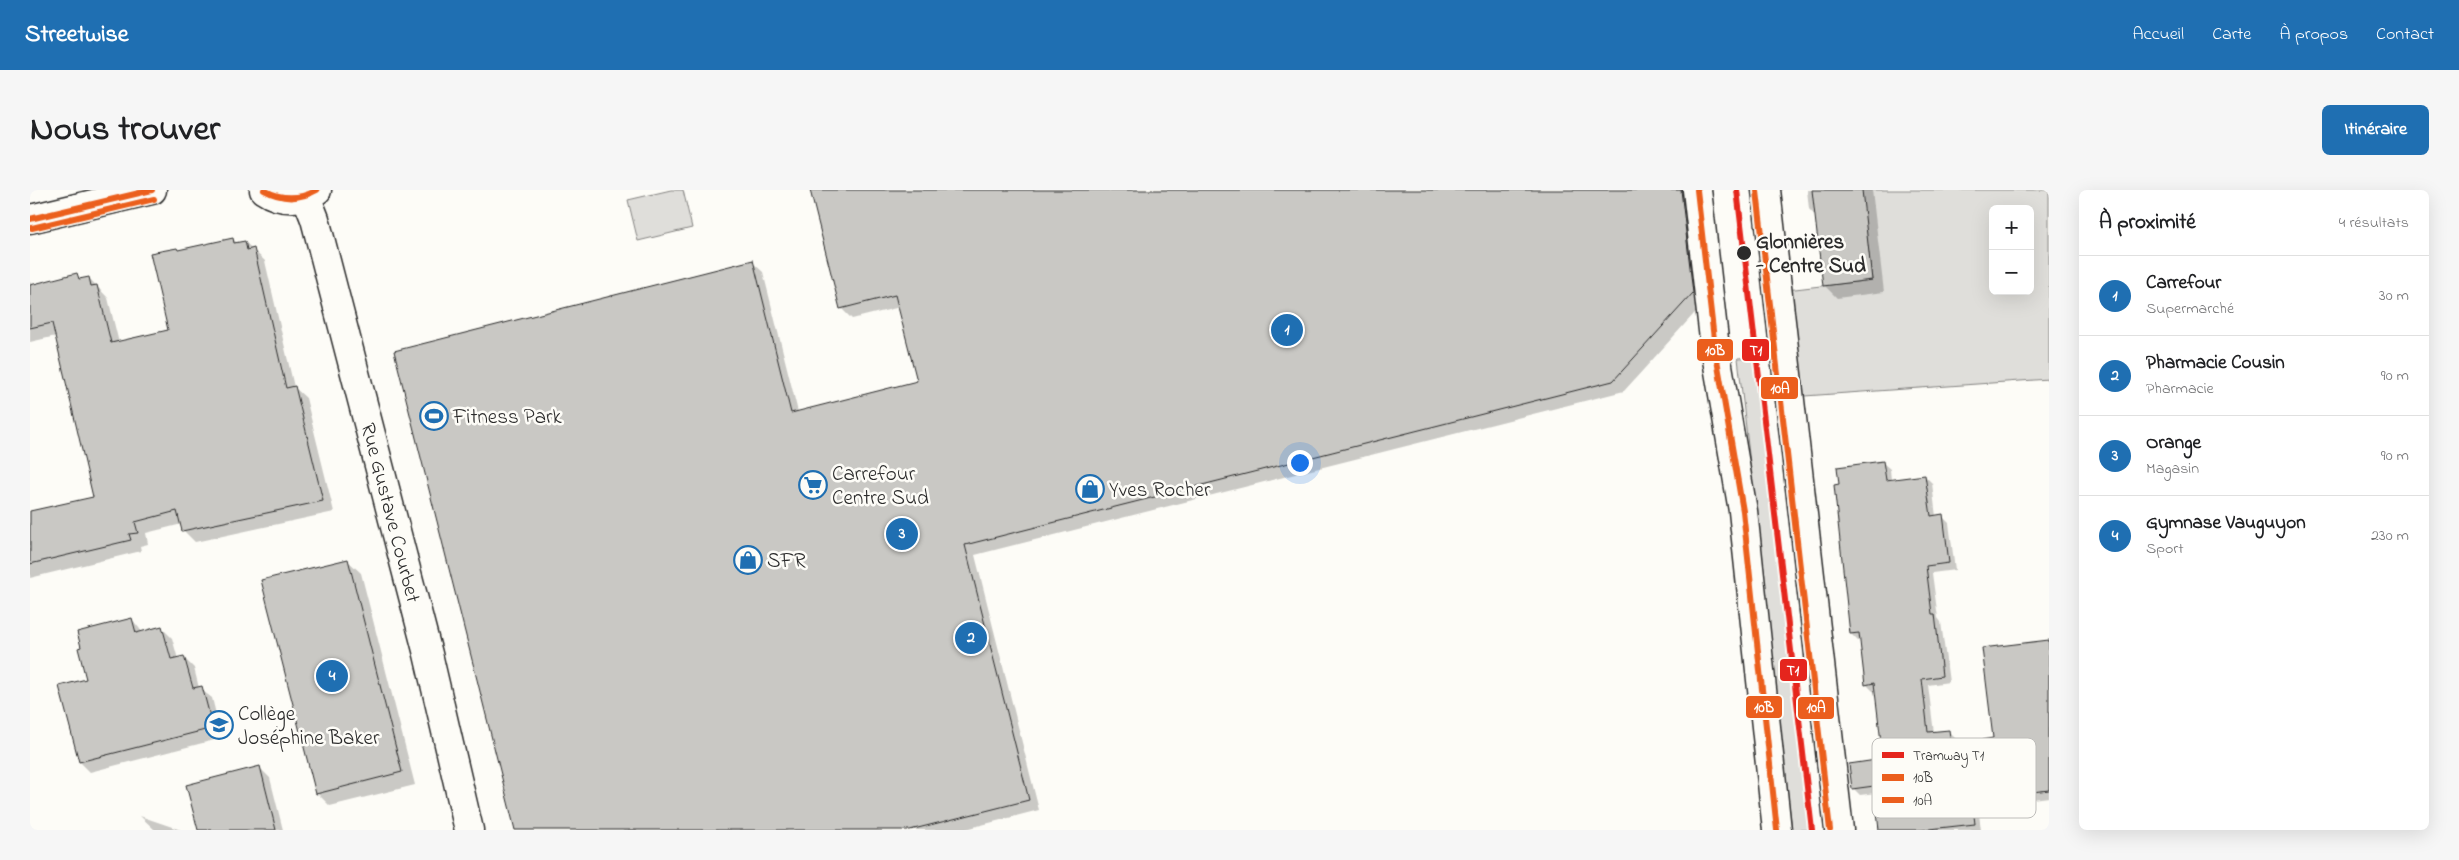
<!DOCTYPE html>
<html lang="fr">
<head>
<meta charset="utf-8">
<style>
  body { margin:0; font-family:"Indie Flower",sans-serif; background:#f6f6f6; color:#202124 }
  .controls { position:absolute; right:15px; top:15px; display:grid; overflow:hidden; border-radius:8px; box-shadow:0 5px 20px #0002 }
  .controls button { width:45px; height:45px; display:grid; place-items:center; padding:0; border:0; border-bottom:1px solid #e0e0e0; background:#fff; color:#202124; font:25px sans-serif }
  .you { position:absolute; left:1269px; top:272px; width:18px; height:18px; margin:-12px; border:4px solid #fff; border-radius:50%; background:#1a73e8; box-shadow:0 0 0 8px #1a73e833 }
  .badge { display:grid; place-items:center; width:32px; height:32px; border-radius:50%; background:#1f6fb2; color:#fff; font-size:16px; font-weight:700 }
  .pin { position:absolute; translate:-50% -50%; border:2px solid #fff; box-shadow:0 1px 5px #0006 }
  .list { margin:0; padding:0; list-style:none }
  h2 { display:flex; justify-content:space-between; align-items:center; height:65px; margin:0; padding:0 20px; font-size:21px }
  h2 small { font-size:16px; font-weight:400; color:#757577 }
  .list li { display:grid; grid-template-columns:32px 1fr auto; gap:15px; align-items:center; box-sizing:border-box; height:80px; padding:0 20px; border-top:1px solid #e0e0e0 }
  .list b { display:block; font-size:19px; white-space:nowrap }
  .list p { margin:0; font-size:16px; white-space:nowrap; color:#757577 }
  .list em { font-size:16px; font-style:normal; color:#757577 }
  .map { position:relative; flex:none; width:2019px; height:640px; overflow:hidden; border-radius:8px }
  header { display:flex; align-items:center; gap:30px; box-sizing:border-box; height:70px; padding:0 25px; background:#1f6fb2; color:#fff }
  header strong { font-size:24px }
  nav { display:flex; gap:28px; margin-inline-start:auto; font-size:18px }
  .intro { display:flex; align-items:center; justify-content:space-between; box-sizing:border-box; height:120px; padding:0 30px }
  h1 { margin:0; font-size:35px }
  .button { padding:12px 22px; border-radius:8px; background:#1f6fb2; color:#fff; font-size:18px; font-weight:700 }
  main { display:flex; gap:30px; padding:0 30px }
  aside { flex:1; background:#fff; border-radius:8px; box-shadow:0 5px 20px #0002 }
  .map>svg:first-child { display:block }
  .green { fill:#dfdeda; stroke:#858482; fill-rule:evenodd }
  .shadow { fill:#0003 }
  .building { fill:#c9c8c4; stroke:#2b2b2b }
  .lines { fill:none; stroke-linecap:round; stroke-linejoin:round }
  .minor-casing { stroke:#2b2b2b; stroke-width:31 }
  .major-casing { stroke:#2b2b2b; stroke-width:31 }
  .minor { stroke:#fdfcf7; stroke-width:28 }
  .major { stroke:#fdfcf7; stroke-width:28 }
  .bus-1-casing { stroke:#fdfcf7; stroke-width:10 }
  .bus-2-casing { stroke:#fdfcf7; stroke-width:10 }
  .bus-1 { stroke:#eb5e1d; stroke-width:6 }
  .bus-2 { stroke:#eb5e1d; stroke-width:6 }
  .tram-1-casing { stroke:#fdfcf7; stroke-width:10 }
  .tram-1 { stroke:#e5251d; stroke-width:6 }
  .stop-dot { fill:#2b2b2b; stroke:#fdfcf7; stroke-width:2 }
  .labels { text-anchor:middle; stroke-width:5; stroke-linejoin:round; paint-order:stroke }
  .stop-label { font-size:21px; font-weight:bold; fill:#2b2b2b; stroke:#fdfcf7; text-anchor:start }
  .poi-label { font-size:21px; fill:#2b2b2b; stroke:#fdfcf7; text-anchor:start }
  .street-label { font-size:21px; fill:#2b2b2b; stroke:#fdfcf7 }
  .key { fill:#fdfcf7; stroke:#bebdba; stroke-width:1 }
  .key-label { font-size:14px; fill:#2b2b2b }
  .line-badge { stroke:#fdfcf7; stroke-width:2 }
  .badge-label { font-size:14px; text-anchor:middle; font-weight:bold; fill:#fff }
</style>
</head>
<body>
<header>
<strong>Streetwise</strong>
<nav><a>Accueil</a><a>Carte</a><a>À propos</a><a>Contact</a></nav>
</header>
<div class="intro"><h1>Nous trouver</h1><a class="button">Itinéraire</a></div>
<main>
<div class="map">
<svg width="2019" height="640" viewBox="0 0 2019 640">
  <rect width="100%" height="100%" fill="#fdfcf7"/>
  <filter id="ink" filterUnits="userSpaceOnUse"><feTurbulence type="fractalNoise" baseFrequency=".02" numOctaves="2"/><feDisplacementMap in="SourceGraphic" scale="10" xChannelSelector="R" yChannelSelector="G"/><feConvolveMatrix kernelMatrix="1 2 1 2 8 2 1 2 1" color-interpolation-filters="sRGB"/></filter>
  <g filter="url(#ink)">
    <path class="green" d="M 641,0 L 653,0 L 662,38 L 608,51 L 598,10 Z
      M 1831,0 L 2019,0 L 2019,189 L 1760,207 L 1748,101 L 1842,90 ZM 1963,19 L 2000,19 L 2000,101 L 1963,101 Z
      M 1730,167 L 1785,640 L 1762,640 L 1708,168 Z"/>
    <path class="shadow" d="M 781,0 L 1659,0 L 1673,114 L 1594,201 L 945,365 L 1009,620 L 932,640 L 486,640 L 722,72 L 733,82 L 768,222 L 889,192 L 870,117 L 822,129 L 811,118 Z
      M 1777,0 L 1842,0 L 1854,102 L 1807,108 L 1794,95 L 1786,27 L 1779,19 Z
      M 203,49 L 208,54 L 215,52 L 235,71 L 264,197 L 276,208 L 304,322 L 165,352 L 153,340 L 152,334 L 116,343 L 118,354 L 110,356 L 111,361 L 0,388 L 0,328 L 64,308 L 26,146 L 0,152 L 0,92 L 4,96 L 47,85 L 52,90 L 59,88 L 78,108 L 89,153 L 139,141 L 149,61 Z
      M 1853,273 L 1860,279 L 1861,290 L 1895,286 L 1902,293 L 1906,327 L 1912,326 L 1919,333 L 1925,380 L 1902,383 L 1908,428 L 1911,432 L 1919,492 L 1898,495 L 1904,543 L 1918,541 L 1925,548 L 1926,556 L 1965,549 L 2019,451 L 2019,607 L 1948,616 L 1951,640 L 1851,640 L 1846,603 L 1830,605 L 1823,598 L 1854,570 L 1846,500 L 1843,501 L 1836,494 L 1831,450 L 1828,451 L 1821,444 L 1811,295 Z
      M 317,370 L 331,383 L 385,595 L 300,616 L 287,603 Z
      M 102,429 L 113,443 L 132,438 L 142,448 L 148,469 L 154,468 L 164,478 L 169,498 L 182,508 L 192,548 L 60,582 L 50,572 L 31,497 L 58,490 Z
      M 229,577 L 240,588 L 253,640 L 169,640 Z
      M 110,626 L 151,640 L 125,640 Z"/>
    <path class="building" d="M 780,0 L 1651,0 L 1663,103 L 1583,191 L 935,355 L 999,610 L 880,640 L 485,640 L 364,161 L 723,70 L 761,223 L 887,191 L 865,105 L 810,119 Z
      M 1782,0 L 1832,0 L 1842,90 L 1793,96 Z
      M 203,48 L 204,53 L 215,51 L 217,60 L 224,58 L 256,198 L 265,196 L 293,311 L 152,341 L 147,321 L 105,332 L 108,343 L 99,344 L 101,350 L 0,374 L 0,321 L 63,307 L 22,133 L 0,138 L 0,95 L 47,83 L 49,89 L 59,87 L 61,96 L 67,95 L 81,153 L 138,140 L 120,63 L 147,58 L 148,60 Z
      M 1853,271 L 1856,290 L 1895,285 L 1901,326 L 1913,324 L 1919,373 L 1896,376 L 1902,424 L 1905,424 L 1912,486 L 1892,489 L 1898,542 L 1919,540 L 1921,555 L 1963,548 L 1952,458 L 2019,450 L 2019,600 L 1942,609 L 1945,634 L 1891,640 L 1849,640 L 1844,596 L 1822,599 L 1819,574 L 1853,569 L 1844,493 L 1835,495 L 1829,443 L 1820,444 L 1804,295 L 1809,294 L 1807,277 Z
      M 318,369 L 372,582 L 286,604 L 231,390 Z
      M 102,428 L 106,443 L 132,436 L 141,469 L 154,466 L 163,498 L 172,496 L 183,538 L 49,572 L 29,496 L 56,489 L 48,458 L 51,457 L 47,442 Z
      M 230,576 L 246,640 L 168,640 L 156,595 Z"/>
    <g class="lines">
      <defs>
        <g id="minor">
          <path d="M 234,0 C 250,11 270,11 287,0"/>
          <path id="s1" d="M 276,6 L 285,29 L 398,464 L 439,640"/>
          <path d="M 0,29 L 122,0"/>
        </g>
        <path id="major" d="M 1667,0 L 1685,158 L 1713,321 L 1747,640
          M 1736,0 L 1809,640"/>
      </defs>
      <use href="#minor" class="minor-casing"/>
      <use href="#major" class="major-casing"/>
      <use href="#minor" class="minor"/>
      <use href="#major" class="major"/>
      <defs>
        <path id="bus-1" d="M 234,0 C 252,10 269,10 287,0
          M 1667,0 L 1685,158 L 1713,321 L 1747,640
          M 0,29 L 122,0"/>
        <path id="bus-2" d="M 1727,1 L 1800,640
          M 2,38 L 124,9"/>
      </defs>
      <use href="#bus-1" class="bus-1-casing"/>
      <use href="#bus-2" class="bus-2-casing"/>
      <use href="#bus-1" class="bus-1"/>
      <use href="#bus-2" class="bus-2"/>
      <defs>
        <path id="tram-1" d="M 1707,0 L 1782,640"/>
      </defs>
      <use href="#tram-1" class="tram-1-casing"/>
      <use href="#tram-1" class="tram-1"/>
    </g>
  </g>
  <defs>
    <symbol id="stadium-ring" viewBox="-11 -11 22 22"><circle r="9.5" fill="#fdfcf7" stroke="#1f6fb2" stroke-width="1.5"/><path d="M0-5a6.5 5 0 1 0 0 10a6.5 5 0 1 0 0-10ZM-3.5-1.8h7v3.6h-7Z" fill="#1f6fb2"/></symbol>
    <symbol id="supermarket-ring" viewBox="-11 -11 22 22"><circle r="9.5" fill="#fdfcf7" stroke="#1f6fb2" stroke-width="1.5"/><path d="M-6-5.5h2.5l.6 2H6L4.5 2H-2.5L-4.4-4H-6ZM-1.5 3.2a1.3 1.3 0 1 0 .1 0ZM3 3.2a1.3 1.3 0 1 0 .1 0Z" fill="#1f6fb2"/></symbol>
    <symbol id="shop-ring" viewBox="-11 -11 22 22"><circle r="9.5" fill="#fdfcf7" stroke="#1f6fb2" stroke-width="1.5"/><path d="M-5-2.5h2.3a2.7 3.5 0 0 1 5.4 0H5L5.5 6h-11ZM-1.5-2.5h3a1.5 2.3 0 0 0-3 0Z" fill="#1f6fb2"/></symbol>
    <symbol id="school-ring" viewBox="-11 -11 22 22"><circle r="9.5" fill="#fdfcf7" stroke="#1f6fb2" stroke-width="1.5"/><path d="M0-5L7-2L0 1L-7-2ZM-4 1L0 2.5L4 1V4Q0 6-4 4Z" fill="#1f6fb2"/></symbol>
  </defs>
  <g fill-rule="evenodd">
    <use href="#stadium-ring" x="388" y="210" width="32" height="32"/>
    <use href="#supermarket-ring" x="767" y="279" width="32" height="32"/>
    <use href="#shop-ring" x="1044" y="283" width="32" height="32"/>
    <use href="#shop-ring" x="702" y="354" width="32" height="32"/>
    <use href="#school-ring" x="173" y="519" width="32" height="32"/>
  </g>
  <circle class="stop-dot" cx="1714" cy="63" r="8"/>
  <g class="labels">
    <g class="stop-label">
      <text x="1726" y="58">Glonnières<tspan x="1726" dy="24">- Centre Sud</tspan></text>
    </g>
    <g class="poi-label">
      <text x="423" y="233">Fitness Park</text>
      <text x="802" y="290">Carrefour<tspan x="802" dy="24">Centre Sud</tspan></text>
      <text x="1079" y="306">Yves Rocher</text>
      <text x="737" y="377">SFR</text>
      <text x="208" y="530">Collège<tspan x="208" dy="24">Joséphine Baker</tspan></text>
    </g>
    <g class="street-label">
      <text dy="7" stroke="none"><textPath href="#s1" startOffset="328">Rue Gustave Courbet</textPath></text>
    </g>
  </g>
  <rect x="1842" y="548" width="164" height="80" rx="8" class="key"/>
  <rect x="1852" y="562" width="22" height="6" fill="#e5251d"/>
  <rect x="1852" y="584" width="22" height="7" fill="#eb5e1d"/>
  <rect x="1852" y="607" width="22" height="6" fill="#eb5e1d"/>
  <g class="key-label">
    <text x="1883" y="570">Tramway T1</text>
    <text x="1883" y="592">10B</text>
    <text x="1883" y="615">10A</text>
  </g>
  <g class="line-badge">
    <rect x="1711" y="148" width="29" height="24" rx="5" fill="#e5251d"/>
    <rect x="1666" y="148" width="38" height="24" rx="5" fill="#eb5e1d"/>
    <rect x="1730" y="186" width="39" height="24" rx="5" fill="#eb5e1d"/>
    <rect x="1749" y="468" width="29" height="24" rx="5" fill="#e5251d"/>
    <rect x="1715" y="505" width="38" height="24" rx="5" fill="#eb5e1d"/>
    <rect x="1767" y="506" width="38" height="24" rx="5" fill="#eb5e1d"/>
  </g>
  <g class="badge-label">
    <text x="1726" y="165">T1</text>
    <text x="1685" y="165">10B</text>
    <text x="1750" y="203">10A</text>
    <text x="1763" y="485">T1</text>
    <text x="1734" y="522">10B</text>
    <text x="1786" y="522">10A</text>
  </g>
</svg>
<div class="controls">
<button>+</button>
<button>−</button>
</div>
<div class="you"></div>
<div class="pin badge" style="left:1257px;top:140px">1</div>
<div class="pin badge" style="left:941px;top:448px">2</div>
<div class="pin badge" style="left:872px;top:344px">3</div>
<div class="pin badge" style="left:302px;top:486px">4</div>
</div>
<aside>
<h2>À proximité<small>4 résultats</small></h2>
<ul class="list">
<li><span class="badge">1</span><div><b>Carrefour</b><p>Supermarché</p></div><em>30 m</em></li>
<li><span class="badge">2</span><div><b>Pharmacie Cousin</b><p>Pharmacie</p></div><em>90 m</em></li>
<li><span class="badge">3</span><div><b>Orange</b><p>Magasin</p></div><em>90 m</em></li>
<li><span class="badge">4</span><div><b>Gymnase Vauguyon</b><p>Sport</p></div><em>230 m</em></li>
</ul>
</aside>
</main>
</body>
</html>
